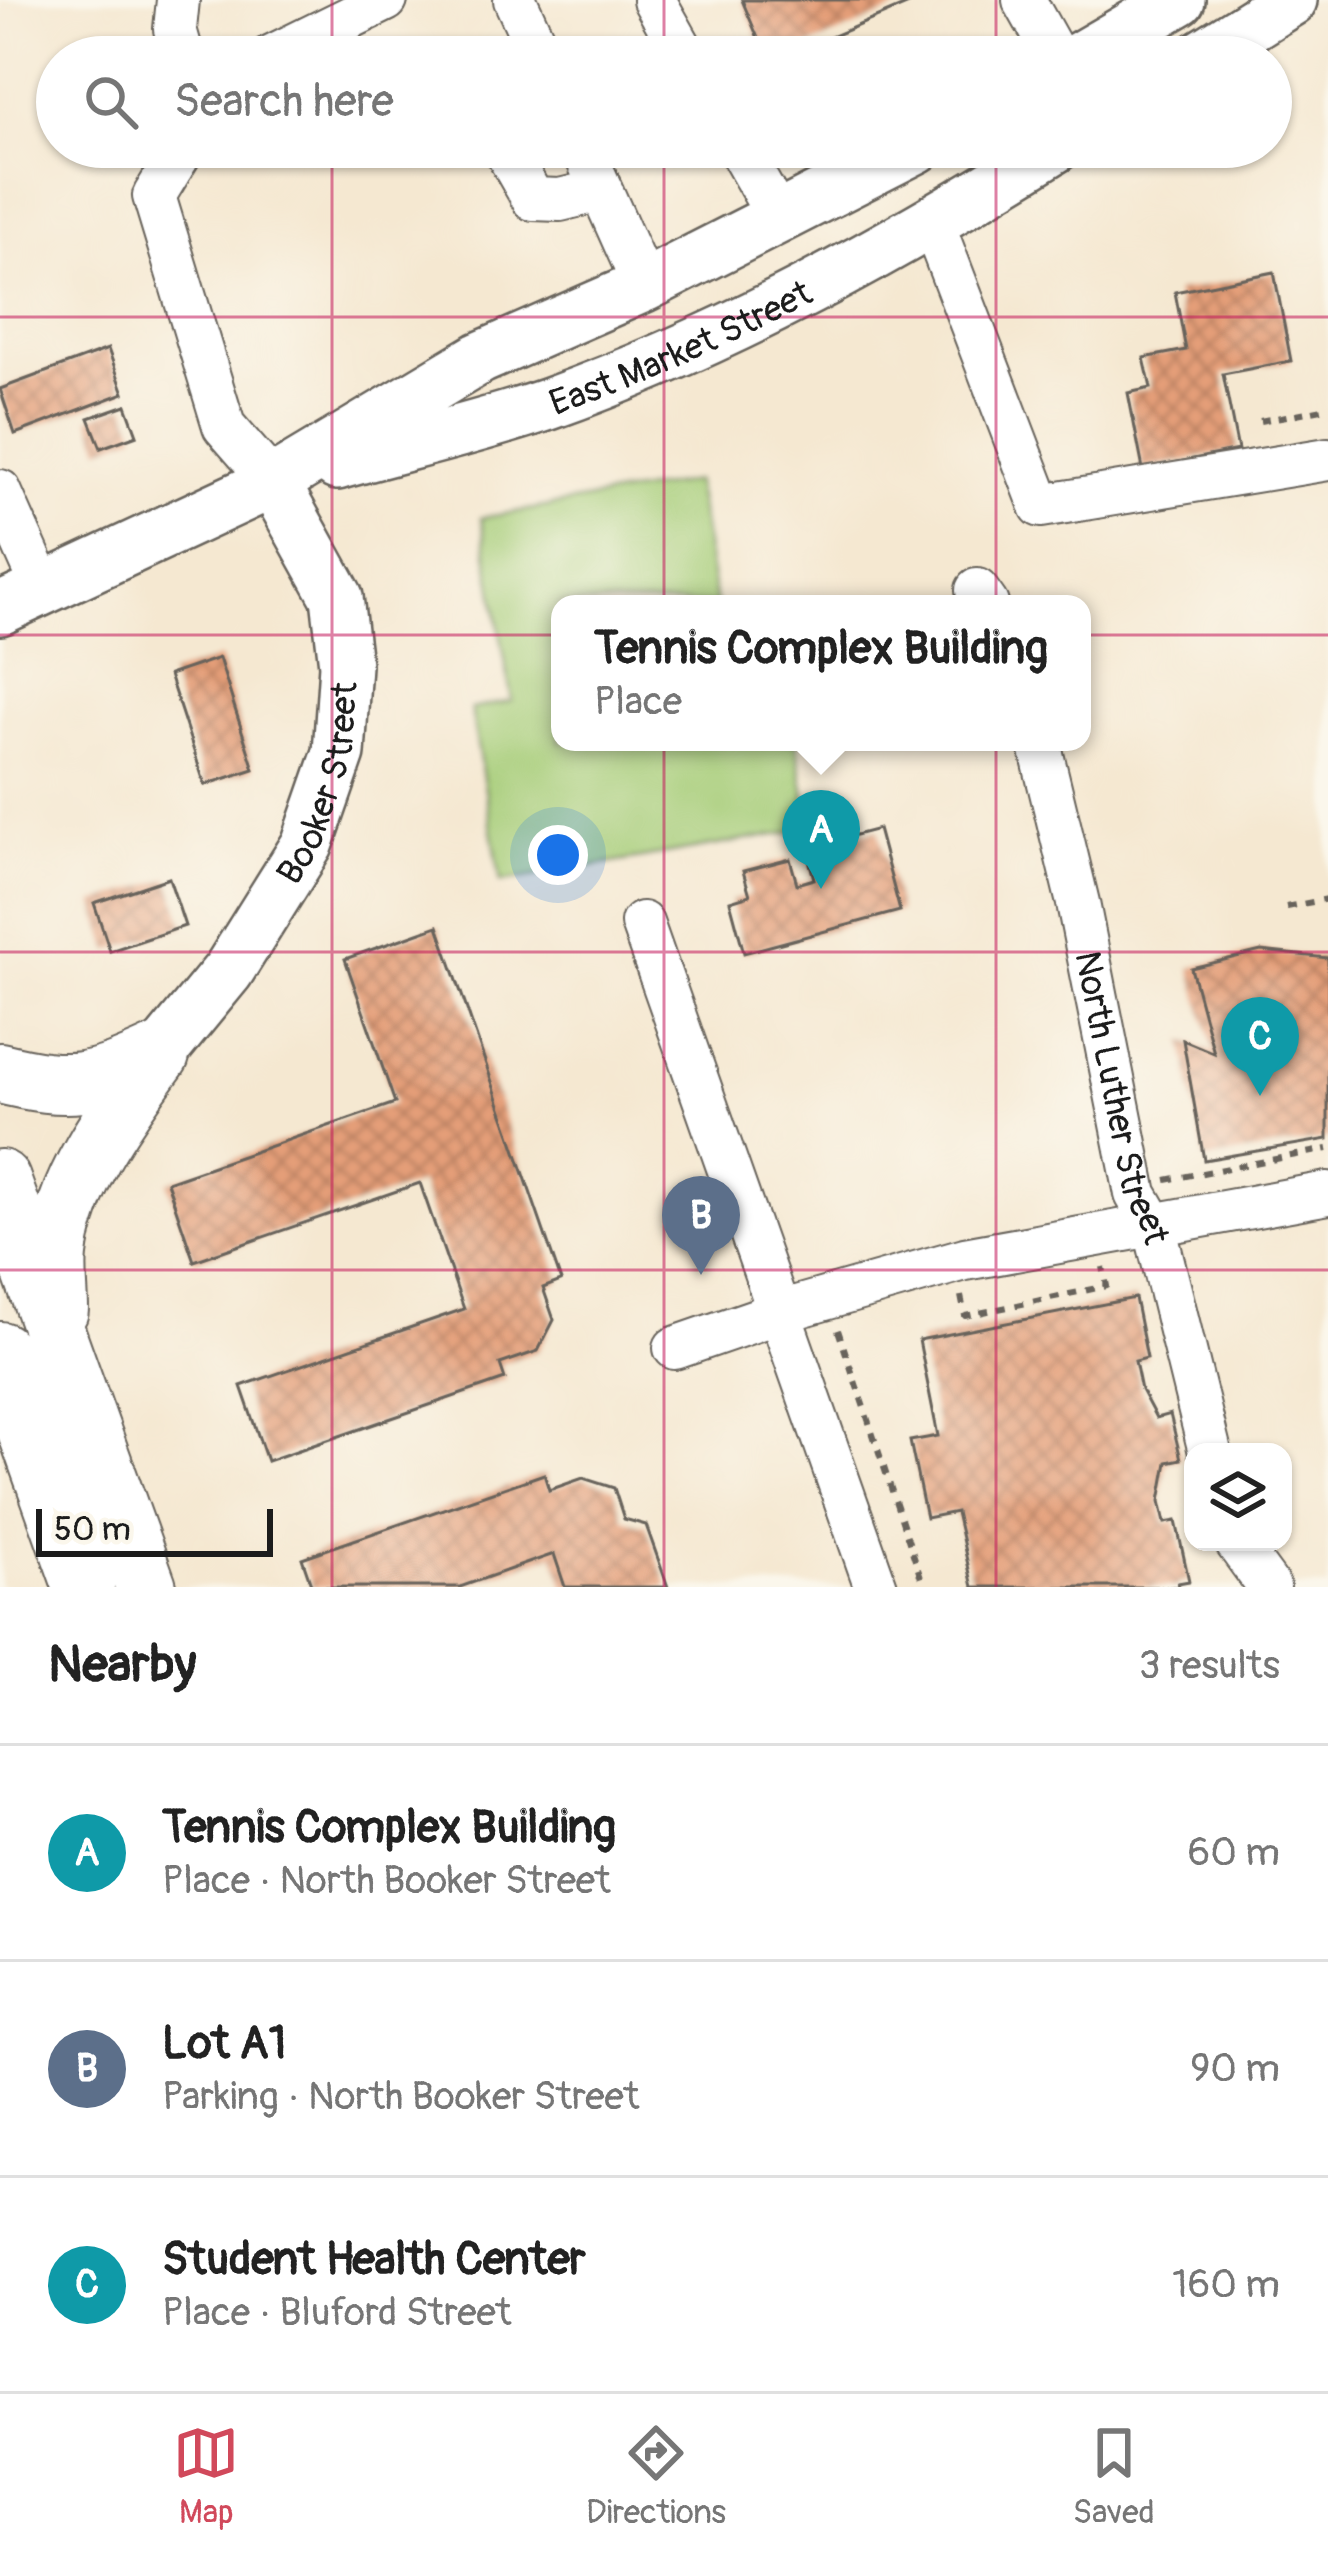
<!DOCTYPE html>
<html lang="en">
<head>
<meta charset="utf-8">
<style>
  body { margin:0; font-family:Pangolin,sans-serif; background:#f2f2f2; color:#222 }
  .controls { position:absolute; right:36px; bottom:36px; display:grid; overflow:hidden; border-radius:24px; box-shadow:0 3px 9px #0004 }
  .controls button { width:108px; height:108px; display:grid; place-items:center; padding:0; border:0; border-bottom:3px solid #e0e0e0; background:#fff; color:#222; font:60px sans-serif }
  .scale { position:absolute; left:36px; bottom:30px; width:237px; box-sizing:border-box; padding-left:12px; border:6px solid #1c1c1c; border-top:0; font-size:33px; line-height:42px; white-space:nowrap; color:#1c1c1c; -webkit-text-stroke:9px #fbf7ec; paint-order:stroke }
  .you { position:absolute; left:558px; top:855px; width:42px; height:42px; margin:-30px; border:9px solid #fff; border-radius:50%; background:#1a73e8; box-shadow:0 0 0 18px #1a73e833 }
  .badge { display:grid; place-items:center; width:78px; height:78px; border-radius:50%; background:#d1495b; color:#fff; font-size:39px; font-weight:700 }
  .pin { position:absolute; translate:-50% -99px; filter:drop-shadow(0 3px 6px #0008) }
  .pin::after { content:''; position:absolute; top:63px; width:42px; height:36px; background:inherit; clip-path:polygon(0 0,100% 0,50% 100%) }
  .popup { position:absolute; left:551px; top:595px; width:540px; height:156px; box-sizing:border-box; display:grid; place-content:center; border-radius:24px; background:#fff; filter:drop-shadow(0 3px 9px #0005); font-size:39px; white-space:nowrap; color:#767676 }
  .popup b { font-size:45px; color:#222 }
  .popup::after { content:''; position:absolute; left:50%; top:100%; margin-left:-24px; border:24px solid transparent; border-top-color:#fff }
  .list { margin:0; padding:0; list-style:none }
  h2 { display:flex; justify-content:space-between; align-items:center; height:156px; margin:0; padding:0 48px; font-size:51px }
  h2 small { font-size:39px; font-weight:400; color:#767676 }
  .list li { display:grid; grid-template-columns:78px 1fr auto; gap:36px; align-items:center; box-sizing:border-box; height:216px; padding:0 48px; border-top:3px solid #e0e0e0 }
  .list b { display:block; font-size:45px; white-space:nowrap }
  .list p { margin:0; font-size:39px; white-space:nowrap; color:#767676 }
  .list em { font-size:39px; font-style:normal; color:#767676 }
  .icon { flex:none; width:66px; height:66px; fill:none; stroke:currentColor; stroke-width:2; stroke-linecap:round; stroke-linejoin:round }
  .map { position:relative; flex:none; width:1328px; height:1587px; overflow:hidden }
  .search { position:absolute; background:#fff; box-shadow:0 3px 9px #0004; left:36px; right:36px; top:36px; height:132px; display:flex; align-items:center; gap:30px; box-sizing:border-box; padding:0 42px; border-radius:66px; color:#767676; font-size:45px }
  .sheet { height:804px; background:#fff }
  nav { display:flex; justify-content:space-around; align-items:center; box-sizing:border-box; height:168px; border-top:3px solid #e0e0e0; background:#fff; font-size:33px; color:#767676 }
  nav a { display:grid; justify-items:center; gap:6px }
  nav .on { color:#d1495b }
  .map>svg:first-child { display:block }
  .grass { fill:#a5cc77; stroke:#60744a; stroke-width:3 }
  .building { fill:url(#building-cross-hatch) }
  .lines { fill:none; stroke-linecap:round; stroke-linejoin:round }
  .minor-casing { stroke:#68635b; stroke-width:46 }
  .major-casing { stroke:#68635b; stroke-width:56 }
  .highway-casing { stroke:#68635b; stroke-width:64 }
  .path { stroke:#68635b; stroke-width:6; stroke-dasharray:9 9; stroke-linecap:butt }
  .minor { stroke:#fff; stroke-width:42 }
  .major { stroke:#fff; stroke-width:51 }
  .highway { stroke:#fff; stroke-width:60 }
  .grid { fill:none; stroke:#c2185b; stroke-width:3; stroke-opacity:0.55 }
  .labels { text-anchor:middle; stroke-width:9; stroke-linejoin:round; paint-order:stroke }
  .street-label { font-size:36px; fill:#1c1c1c; stroke:#fbf7ec }
</style>
</head>
<body>
<div class="map">
<svg width="1328" height="1587" viewBox="0 0 1328 1587">
  <defs>
    <pattern id="building-cross-hatch" width="8" height="8" patternUnits="userSpaceOnUse" patternTransform="scale(3)"><rect width="8" height="8" fill="#e49e78"/><path d="M0 0l8 8M0 8l8-8" fill="none" stroke="#b88062"/></pattern>
  </defs>
  <rect width="100%" height="100%" fill="#fbf7ec"/>
  <filter id="ink" filterUnits="userSpaceOnUse"><feTurbulence type="fractalNoise" baseFrequency=".00833" numOctaves="2"/><feDisplacementMap in="SourceGraphic" scale="24" xChannelSelector="R" yChannelSelector="G"/><feConvolveMatrix kernelMatrix="1 2 1 2 8 2 1 2 1" color-interpolation-filters="sRGB"/></filter>
  <filter id="wash" filterUnits="userSpaceOnUse"><feTurbulence type="fractalNoise" baseFrequency=".004" numOctaves="4" result="noise"/><feDisplacementMap in="SourceGraphic" scale="48" xChannelSelector="R" yChannelSelector="G"/><feGaussianBlur stdDeviation="2.7" result="paint"/><feColorMatrix in="noise" values="0 0 0 0 0 0 0 0 0 0 0 0 0 0 0 0 0 1.4 0 .05"/><feComposite in="paint" operator="in"/></filter>
  <g filter="url(#wash)">
    <rect width="100%" height="100%" fill="#f5e8d1"/>
    <path class="grass" d="M 695,481 L 716,604 L 560,604 L 560,742 L 796,742 L 811,829 L 501,882 L 471,709 L 512,701 L 481,518 Z"/>
    <g id="blocks">
      <path class="building" d="M 742,0 L 918,0 L 784,57 L 766,57 Z
        M 1274,272 L 1291,361 L 1223,374 L 1238,450 L 1143,469 L 1128,393 L 1151,388 L 1144,358 L 1186,350 L 1175,292 Z
        M 108,349 L 124,393 L 15,434 L 0,389 Z
        M 126,405 L 137,435 L 101,448 L 89,418 Z
        M 219,658 L 254,769 L 205,785 L 169,675 Z
        M 878,829 L 900,911 L 744,953 L 730,901 L 750,895 L 743,871 L 790,859 L 797,884 L 814,879 L 806,848 Z
        M 169,878 L 185,926 L 110,951 L 94,903 Z
        M 438,926 L 561,1281 L 543,1288 L 554,1320 L 538,1351 L 500,1364 L 505,1379 L 267,1461 L 241,1386 L 464,1309 L 420,1183 L 194,1261 L 167,1182 L 395,1103 L 345,959 Z
        M 1261,951 L 1328,958 L 1328,1139 L 1204,1160 L 1183,1040 L 1214,1053 L 1191,968 Z
        M 1135,1298 L 1147,1358 L 1135,1361 L 1141,1390 L 1156,1418 L 1170,1414 L 1181,1459 L 1167,1462 L 1160,1501 L 1165,1523 L 1176,1521 L 1189,1581 L 1178,1583 L 1179,1587 L 973,1587 L 956,1512 L 926,1518 L 910,1441 L 938,1436 L 919,1340 Z
        M 544,1474 L 549,1490 L 583,1478 L 614,1488 L 624,1519 L 646,1525 L 668,1587 L 565,1587 L 554,1554 L 460,1587 L 312,1587 L 302,1558 Z"/>
    </g>
  </g>
  <g filter="url(#ink)">
    <use href="#blocks" fill-opacity="0" stroke="#68635b" stroke-width="3"/>
    <g class="lines">
      <defs>
        <g id="minor">
          <path d="M 178,0 L 175,29 L 183,57"/>
          <path d="M 515,0 L 541,57"/>
          <path d="M 654,0 L 686,57"/>
          <path d="M 1024,0 L 1056,57"/>
          <path d="M 270,57 L 386,0"/>
          <path d="M 184,147 L 154,196 L 224,426 L 273,482"/>
          <path d="M 508,147 L 509,157 L 533,199 L 560,200 L 601,190"/>
          <path d="M 582,147 L 644,286"/>
          <path d="M 738,147 L 779,219"/>
          <path d="M 933,224 L 1041,506 L 1328,459"/>
          <path d="M 0,491 L 43,588"/>
          <path d="M 977,590 L 987,604"/>
          <path id="s1" d="M 1039,742 L 1078,903 L 1136,1194 L 1154,1225 L 1210,1452"/>
          <path d="M 642,923 L 876,1587"/>
          <path d="M 675,1348 L 779,1312 L 965,1259 L 1328,1193"/>
          <path d="M 1236,1542 L 1269,1587"/>
        </g>
        <g id="major">
          <path d="M 1081,57 L 1179,0"/>
          <path d="M 1200,57 L 1291,0"/>
          <path id="s2" d="M 337,464 C 407,444 480,428 549,404 C 728,340 895,247 1055,147"/>
          <path d="M 0,609 L 273,482 L 480,358 L 644,286 L 917,147"/>
          <path id="s3" d="M 159,1055 L 228,971 L 307,845 L 339,753 L 345,665 L 337,597 L 273,482"/>
        </g>
        <path id="highway" d="M 0,1073 C 71,1091 94,1085 159,1055
          M 0,1180 L 146,1587
          M 58,1310 C 58,1292 55,1272 57,1254 C 65,1181 118,1111 159,1055
          M 0,1352 L 84,1587"/>
      </defs>
      <use href="#minor" class="minor-casing"/>
      <use href="#major" class="major-casing"/>
      <use href="#highway" class="highway-casing"/>
      <path class="path" d="M 1260,421 L 1328,408
        M 1286,907 L 1328,899
        M 1166,1180 L 1328,1149
        M 961,1296 L 965,1316 L 1107,1286 L 1103,1267
        M 838,1330 L 924,1587"/>
      <use href="#minor" class="minor"/>
      <use href="#major" class="major"/>
      <use href="#highway" class="highway"/>
    </g>
  </g>
  <path class="grid" d="M 332,0 L 332,57M 664,0 L 664,57M 996,0 L 996,57M 332,147 L 332,1587M 664,147 L 664,1587M 996,147 L 996,1587M 0,317 L 1328,317M 0,635 L 1328,635M 0,952 L 1328,952M 0,1270 L 1328,1270"/>
  <g class="labels">
    <g class="street-label">
      <text dy="13" stroke="none"><textPath href="#s2" startOffset="363">East Market Street</textPath></text>
      <text dy="13" stroke="none"><textPath href="#s3" startOffset="321">Booker Street</textPath></text>
      <text dy="13" stroke="none"><textPath href="#s1" startOffset="366">North Luther Street</textPath></text>
    </g>
  </g>
</svg>
<div class="controls">
<button><svg class="icon" aria-label="layers" viewBox="0 0 24 24"><path d="M12 4l9 5-9 5-9-5zM3 14l9 5 9-5"/></svg></button>
</div>
<div class="scale">50 m</div>
<div class="you"></div>
<div class="pin badge" style="left:821px;top:889px;background:#0f9aa8">A</div>
<div class="popup"><b>Tennis Complex Building</b>Place</div>
<div class="pin badge" style="left:701px;top:1275px;background:#5c6f8a">B</div>
<div class="pin badge" style="left:1260px;top:1096px;background:#0f9aa8">C</div>
<div class="search"><svg class="icon" aria-label="search" viewBox="0 0 24 24"><circle cx="10" cy="10" r="6"/><path d="M15 15l6 6"/></svg>Search here</div>
</div>
<section class="sheet">
<h2>Nearby<small>3 results</small></h2>
<ul class="list">
<li><span class="badge" style="background:#0f9aa8">A</span><div><b>Tennis Complex Building</b><p>Place · North Booker Street</p></div><em>60 m</em></li>
<li><span class="badge" style="background:#5c6f8a">B</span><div><b>Lot A1</b><p>Parking · North Booker Street</p></div><em>90 m</em></li>
<li><span class="badge" style="background:#0f9aa8">C</span><div><b>Student Health Center</b><p>Place · Bluford Street</p></div><em>160 m</em></li>
</ul>
</section>
<nav>
<a class="on"><svg class="icon" aria-label="map" viewBox="0 0 24 24"><path d="M3 6l6-2 6 2 6-2v14l-6 2-6-2-6 2zM9 4v14M15 6v14"/></svg>Map</a>
<a><svg class="icon" aria-label="directions" viewBox="0 0 24 24"><path d="M12 3l9 9-9 9-9-9zM9 14v-3h6M13 9l2 2-2 2"/></svg>Directions</a>
<a><svg class="icon" aria-label="saved" viewBox="0 0 24 24"><path d="M7 4h10v16l-5-4-5 4z"/></svg>Saved</a>
</nav>
</body>
</html>
